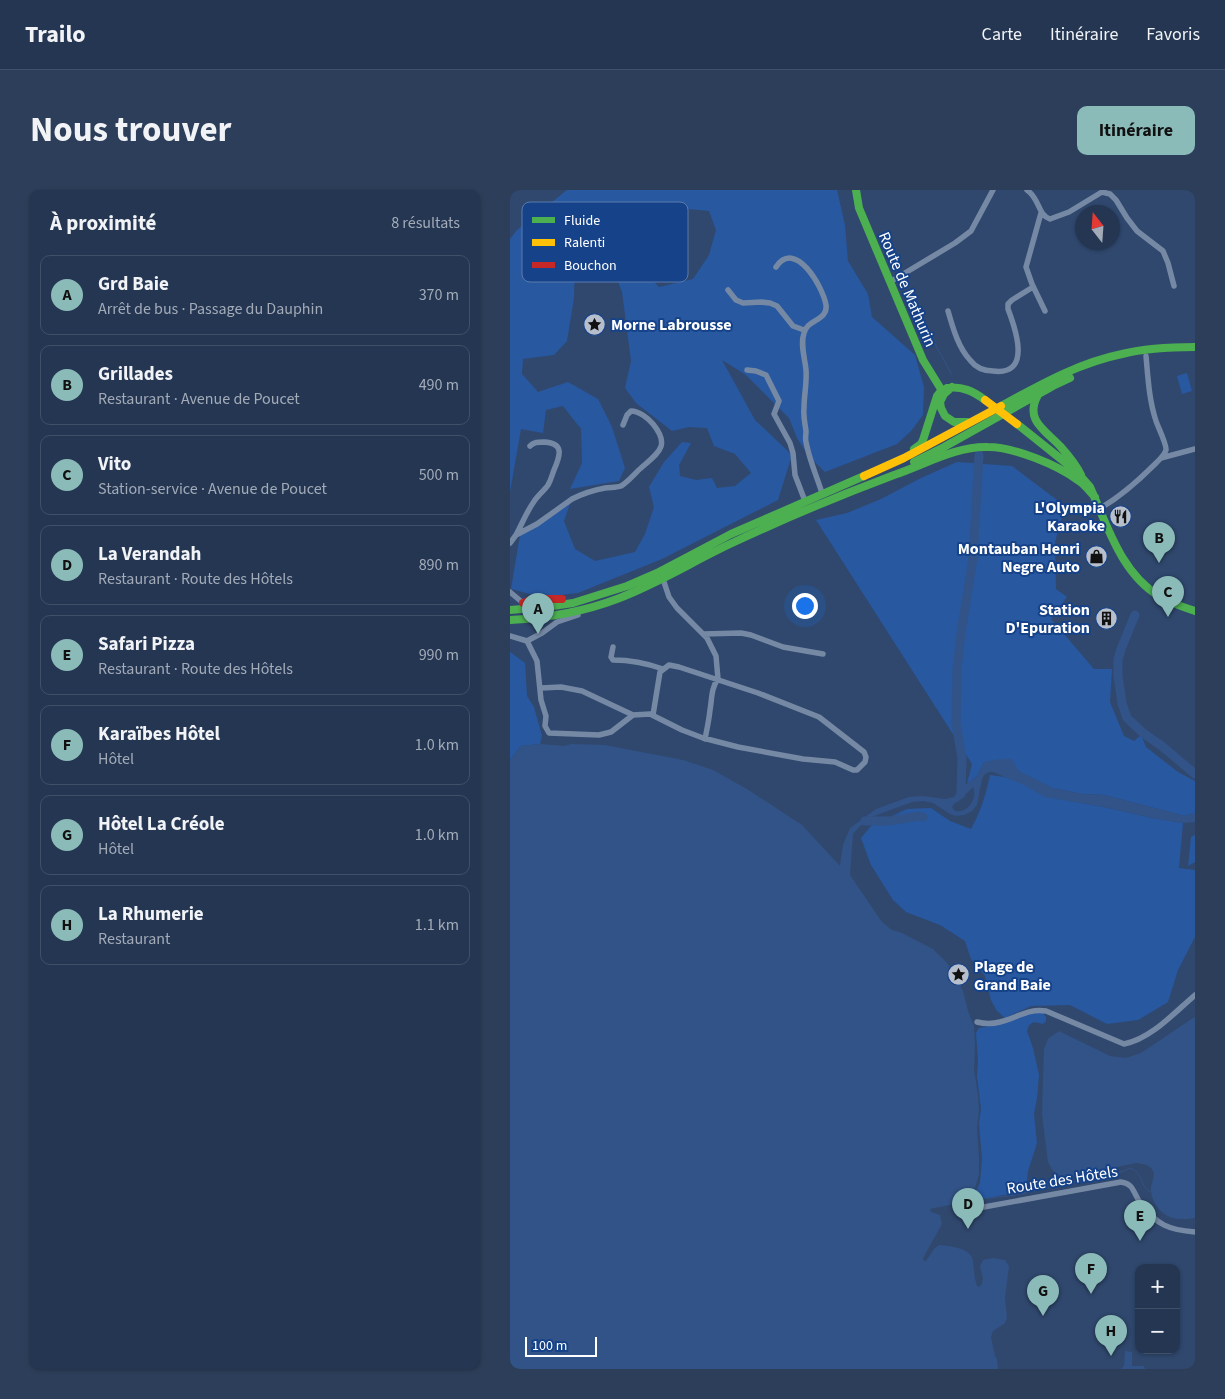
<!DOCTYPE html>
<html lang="fr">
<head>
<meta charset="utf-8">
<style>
  body { margin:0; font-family:"Source Sans 3",sans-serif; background:#2c3e59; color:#f1f3f6 }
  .controls { position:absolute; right:15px; bottom:15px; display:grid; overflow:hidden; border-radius:10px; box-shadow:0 1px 4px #0004 }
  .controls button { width:45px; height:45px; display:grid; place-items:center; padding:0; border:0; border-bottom:1px solid #415069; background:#243652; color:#f1f3f6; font:25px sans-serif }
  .compass { position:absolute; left:565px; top:15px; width:45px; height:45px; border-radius:50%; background:#243652; box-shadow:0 1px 4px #0004; rotate:343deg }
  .scale { position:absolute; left:15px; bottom:12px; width:72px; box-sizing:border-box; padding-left:5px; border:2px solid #fff; border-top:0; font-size:14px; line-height:18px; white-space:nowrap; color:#fff; -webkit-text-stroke:4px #154289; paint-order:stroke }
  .you { position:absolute; left:294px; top:415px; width:18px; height:18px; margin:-12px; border:4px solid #fff; border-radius:50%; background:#1a73e8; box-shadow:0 0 0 8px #1a73e833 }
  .badge { display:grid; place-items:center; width:32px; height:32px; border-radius:50%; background:#8bbbb9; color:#111; font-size:16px; font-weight:700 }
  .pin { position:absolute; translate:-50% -41px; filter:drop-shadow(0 1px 2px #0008) }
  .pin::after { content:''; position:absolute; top:26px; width:18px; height:15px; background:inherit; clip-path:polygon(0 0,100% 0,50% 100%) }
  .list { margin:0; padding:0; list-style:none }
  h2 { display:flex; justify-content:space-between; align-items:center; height:65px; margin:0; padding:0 20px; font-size:21px }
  h2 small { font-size:16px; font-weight:400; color:#a3abb8 }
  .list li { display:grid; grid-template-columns:32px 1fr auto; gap:15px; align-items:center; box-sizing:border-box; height:80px; margin:0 10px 10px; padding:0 10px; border:1px solid #415069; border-radius:10px }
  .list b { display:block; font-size:19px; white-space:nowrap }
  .list p { margin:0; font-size:16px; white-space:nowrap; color:#a3abb8 }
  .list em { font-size:16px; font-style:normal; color:#a3abb8 }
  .map { position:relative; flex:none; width:685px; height:1179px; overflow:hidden; border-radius:10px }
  header { display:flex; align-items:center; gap:30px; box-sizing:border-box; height:70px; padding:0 25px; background:#243652; border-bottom:1px solid #415069 }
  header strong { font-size:24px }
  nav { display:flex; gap:28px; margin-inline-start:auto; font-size:18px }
  .intro { display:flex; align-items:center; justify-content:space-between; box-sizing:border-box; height:120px; padding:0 30px }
  h1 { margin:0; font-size:35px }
  .button { padding:12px 22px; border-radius:10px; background:#8bbbb9; color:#111; font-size:18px; font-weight:700 }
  main { display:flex; gap:30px; padding:0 30px }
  aside { flex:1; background:#243652; border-radius:10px; box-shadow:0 1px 4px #0004 }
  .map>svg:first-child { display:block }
  .green { fill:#2858a0 }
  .water { fill:#325387; fill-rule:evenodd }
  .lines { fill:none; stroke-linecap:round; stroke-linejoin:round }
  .stream { stroke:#325387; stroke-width:1 }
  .river { stroke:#325387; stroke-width:9 }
  .street { stroke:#7689a4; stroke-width:5.5 }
  .fast { stroke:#4caf50; stroke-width:8 }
  .slow { stroke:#ffc107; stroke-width:8 }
  .jam { stroke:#c62828; stroke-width:8 }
  .slow-bridge { stroke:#ffc107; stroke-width:8 }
  .labels { text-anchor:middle; stroke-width:4; stroke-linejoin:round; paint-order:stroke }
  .street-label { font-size:16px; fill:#fff; stroke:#154289 }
  .poi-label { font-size:16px; font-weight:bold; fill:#fff; stroke:#154289; text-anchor:end }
  .key { fill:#154289; stroke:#5b7bac; stroke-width:1 }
  .key-label { font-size:14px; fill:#fff }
</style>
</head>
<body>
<header>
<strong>Trailo</strong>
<nav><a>Carte</a><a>Itinéraire</a><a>Favoris</a></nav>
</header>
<div class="intro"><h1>Nous trouver</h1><a class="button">Itinéraire</a></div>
<main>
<aside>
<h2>À proximité<small>8 résultats</small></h2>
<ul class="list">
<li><span class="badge">A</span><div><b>Grd Baie</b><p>Arrêt de bus · Passage du Dauphin</p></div><em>370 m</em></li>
<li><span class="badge">B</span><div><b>Grillades</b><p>Restaurant · Avenue de Poucet</p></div><em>490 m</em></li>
<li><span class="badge">C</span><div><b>Vito</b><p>Station-service · Avenue de Poucet</p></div><em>500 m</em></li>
<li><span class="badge">D</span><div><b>La Verandah</b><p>Restaurant · Route des Hôtels</p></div><em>890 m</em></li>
<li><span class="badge">E</span><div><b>Safari Pizza</b><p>Restaurant · Route des Hôtels</p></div><em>990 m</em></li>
<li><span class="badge">F</span><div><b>Karaïbes Hôtel</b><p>Hôtel</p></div><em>1.0 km</em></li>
<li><span class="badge">G</span><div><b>Hôtel La Créole</b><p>Hôtel</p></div><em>1.0 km</em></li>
<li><span class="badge">H</span><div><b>La Rhumerie</b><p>Restaurant</p></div><em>1.1 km</em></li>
</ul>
</aside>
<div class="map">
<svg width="685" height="1179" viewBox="0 0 685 1179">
  <rect width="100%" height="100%" fill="#30486e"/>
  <path class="green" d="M 57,0 L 327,0 L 335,35 L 338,71 L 358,104 L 362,127 L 405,165 L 414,197 L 413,225 L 401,241 L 387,254 L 315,282 L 298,265 L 287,248 L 279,228 L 236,185 L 212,170 L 245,230 L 282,265 L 268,310 L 152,369 L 68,403 L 31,407 L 1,399 L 10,345 L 61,311 L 54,331 L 65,359 L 85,371 L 125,362 L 135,344 L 144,317 L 139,297 L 154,272 L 172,252 L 181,253 L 169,275 L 170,286 L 186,290 L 202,288 L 207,298 L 225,296 L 241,283 L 225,264 L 204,256 L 197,238 L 179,237 L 162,241 L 126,213 L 115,198 L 121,171 L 112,102 L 102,76 L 127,74 L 149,97 L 183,89 L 199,65 L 206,40 L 199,21 L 156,17 L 125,22 L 98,31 L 65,70 L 64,108 L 57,151 L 44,165 L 13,169 L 12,184 L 28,202 L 58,192 L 88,209 L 102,237 L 115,278 L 109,291 L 60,299 L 72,273 L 71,239 L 53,216 L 36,220 L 33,243 L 11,239 L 0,302 L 0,49 L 7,40 Z
    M 677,183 L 682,201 L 672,204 L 667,186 Z
    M 447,272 L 502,276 L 555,316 L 545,352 L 546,399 L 557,407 L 541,429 L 584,479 L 602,479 L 600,512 L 614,546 L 624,551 L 631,545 L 636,557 L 668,582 L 685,591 L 685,623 L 675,626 L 594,605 L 572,604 L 542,598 L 510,582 L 474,572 L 467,586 L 457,594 L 462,574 L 306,330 L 337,323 L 371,309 L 411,288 Z
    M 0,462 L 15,473 L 17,506 L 24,517 L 32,546 L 30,554 L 11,556 L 0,570 Z
    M 480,585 L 495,587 L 560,611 L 594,617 L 643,628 L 673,633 L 669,678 L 685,680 L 685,747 L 668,780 L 658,812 L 628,830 L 597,834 L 560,815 L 521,816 L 495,828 L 487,821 L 481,810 L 475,786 L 461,769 L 455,751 L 430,735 L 396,722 L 383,710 L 361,675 L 351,648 L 361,636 L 397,619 L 421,618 L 440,631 L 461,639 C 471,621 476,604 480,585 Z
    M 685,645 L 685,672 L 678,676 L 681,647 Z
    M 519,823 L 533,823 L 536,827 L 536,831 L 533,834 L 524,832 L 519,835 L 517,841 L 523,858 L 529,885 L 527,908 L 524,924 L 527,953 L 518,981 L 516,999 L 511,1002 L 471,1009 L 468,1008 L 466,1001 L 470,993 L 472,969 L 469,933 L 471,919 L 467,886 L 468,871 L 466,843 L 469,838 L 493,833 Z"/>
  <path class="water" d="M 30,554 L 54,556 L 61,554 L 95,555 L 173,570 L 203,580 L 237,599 L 292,635 L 330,676 L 333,655 L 340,638 L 366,619 L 399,607 L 413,606 L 435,609 L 444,607 L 448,601 L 467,586 L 474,572 L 490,569 L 501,569 L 510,582 L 542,598 L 572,604 L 594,605 L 675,626 L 685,623 L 685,632 L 673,633 L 643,628 L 594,617 L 535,607 L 514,595 L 483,582 L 479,582 L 474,585 L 472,589 L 467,615 L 462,621 L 454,625 L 446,626 L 440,624 L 423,613 L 413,611 L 402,612 L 364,626 L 349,637 L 343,644 L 340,685 L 372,732 L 382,740 L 392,743 L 423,759 L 437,773 L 453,801 L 458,821 L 464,836 L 465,856 L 464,880 L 468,905 L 469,920 L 467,938 L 469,969 L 469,984 L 464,1002 L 454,1011 L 449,1013 L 420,1019 L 421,1022 L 430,1025 L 432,1034 L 413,1068 L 414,1071 L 416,1071 L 424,1059 L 429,1055 C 440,1056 462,1058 463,1071 C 464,1080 464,1087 467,1096 L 469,1097 L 472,1094 L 473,1088 L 470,1076 L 473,1070 L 483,1068 L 495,1070 L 499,1076 L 495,1108 L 497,1128 L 495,1133 L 483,1141 L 481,1147 L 485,1166 L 487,1169 L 488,1179 L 0,1179 L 0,570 L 11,556 ZM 463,597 C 468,608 458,624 445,621 L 442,617 L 444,614 L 450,610 Z
    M 683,828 L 685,828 L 685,1028 C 680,1029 674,1029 669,1029 C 653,1028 640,1013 641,997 C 642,991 645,987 643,981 C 640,974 633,974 626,973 L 553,988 L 543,981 L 538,972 L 532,924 L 534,859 L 538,849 L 549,841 L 600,866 L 616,868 L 631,863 Z
    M 615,1161 L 622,1162 L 622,1176 L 634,1176 L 635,1179 L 611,1179 L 614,1176 Z"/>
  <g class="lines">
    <path class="stream" d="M 402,101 L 425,154 L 442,185
      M 454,1011 L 506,1005 L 557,993 L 602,986 L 620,978 C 633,982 630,998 641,1002"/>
    <path class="river" d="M 625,425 L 611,459 L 608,470 L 608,486 L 612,513 L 617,528 L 633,543 L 653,557 L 685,584
      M 451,604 L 452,568 L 446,534 L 447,479 L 451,443 L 463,368 L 469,265
      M 355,631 L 379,631 L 409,626 L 413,627"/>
    <path class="street" d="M 517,0 C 530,9 527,24 540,29 L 559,22 L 592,2 L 600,4 L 606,10 L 617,28 L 627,41 L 653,61 L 658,73 L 664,96
      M 531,23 L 516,77 L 522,94 L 535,121
      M 266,77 C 285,48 313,97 316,115 C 318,131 297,129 294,143 C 290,155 295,168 296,180 C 297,193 294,205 294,218 C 293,226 295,233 296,241 C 296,245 295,249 296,252 C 299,269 307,287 312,303
      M 380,92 L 445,53 L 461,41 L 483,0
      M 218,100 L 226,110 L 233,113 L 251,112 L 260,113 L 267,116 L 283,136 L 294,140
      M 438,121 C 443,138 448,157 460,170 C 466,178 474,181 483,181 C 522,186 506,140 498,119 L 498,114 L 502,110 L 523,97
      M 237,180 L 246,181 L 256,185 L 269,211 L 264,224 L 280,253 L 283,263 L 285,285 L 295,311
      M 651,268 L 685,259
      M 589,319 C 610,307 627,292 644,275 C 648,271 654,266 656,260 C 657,255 648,237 646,231 C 639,210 638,188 636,166
      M 6,345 C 12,334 16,323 23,313 C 27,306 34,301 38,295 C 41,290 42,285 44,280 C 50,266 55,253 34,252 C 28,252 24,252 20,256
      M 0,353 L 6,345 L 27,334 L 62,309 C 72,304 84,300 95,298 C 100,297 106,298 111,296 C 118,292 125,283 131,278 C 148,263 161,256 143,234 C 138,228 129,221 121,221 L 117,225 L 113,235
      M 154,392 L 159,407 L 167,418 L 197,448 L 206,466 L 208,489 C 201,498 202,509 200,520 C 199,530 197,539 195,549
      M 0,402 L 13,413
      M 193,444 L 231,443 L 241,445 L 273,457 L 313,464
      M 0,446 L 17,451 L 32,443 L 47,432 L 68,425
      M 17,451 L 27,471 L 31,510 L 36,526 L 35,536 L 39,543 L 89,545 L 101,542 L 123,525 L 140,524 L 172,540 L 193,548 L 228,557 L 293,569 L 325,572 L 343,580 L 347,580 L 355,572 L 356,567 L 354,562 L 309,527 L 248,503 L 169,477 L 159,475 L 150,482 L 143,525
      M 103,457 L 101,467 L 103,470 C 121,470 136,473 153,479
      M 31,498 L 51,497 L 72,501 L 123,525
      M 467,832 C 475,834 482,834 490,832 C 507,828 518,818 536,821 L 614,854 C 641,849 665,822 685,805
      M 463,1019 L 611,992 C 625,994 623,1004 631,1014 C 647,1035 659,1040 685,1042"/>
    <path class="fast" d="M 346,0 L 349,18 L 413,170 L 434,204 L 442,197
      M 437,198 C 452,196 463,201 475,210
      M 434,204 L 430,212 L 431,218 L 435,226 L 444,232 L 457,232
      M 528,205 C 514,230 535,240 550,256 C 558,265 566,274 571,285
      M 491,216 C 530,195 568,173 612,164 C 636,158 661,157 685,157
      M 507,234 L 566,281 L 580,297 C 597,335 611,383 649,406 C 660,413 673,417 685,421
      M 404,259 L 411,254 L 413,250 L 427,206 L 431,201
      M 404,272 L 434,257 L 543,196 L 560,188
      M 0,420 L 36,417 L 63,413 L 117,396 L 147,383 L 221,344 L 354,286
      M 0,430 C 37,428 73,422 107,409 C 147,394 182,372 220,354 C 273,329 328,306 384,285 C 414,275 446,256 478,257 C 504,257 548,275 569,291 C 575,295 580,302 585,307"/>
    <path class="slow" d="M 354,286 L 394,268 L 491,216"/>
    <path class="jam" d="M 13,413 L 24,409 L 52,409"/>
    <path class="slow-bridge" d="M 475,210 L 507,234"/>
  </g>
  <defs>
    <symbol id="sight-disc" viewBox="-11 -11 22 22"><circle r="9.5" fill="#b7bfcc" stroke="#154289"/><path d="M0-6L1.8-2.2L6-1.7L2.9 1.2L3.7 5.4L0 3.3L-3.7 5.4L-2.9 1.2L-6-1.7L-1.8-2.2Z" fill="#111"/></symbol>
    <symbol id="restaurant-disc" viewBox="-11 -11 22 22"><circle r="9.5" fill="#b7bfcc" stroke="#154289"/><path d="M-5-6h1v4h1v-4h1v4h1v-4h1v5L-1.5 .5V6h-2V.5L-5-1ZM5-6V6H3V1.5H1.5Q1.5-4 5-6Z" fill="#111"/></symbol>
    <symbol id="shop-disc" viewBox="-11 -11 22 22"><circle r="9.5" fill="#b7bfcc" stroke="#154289"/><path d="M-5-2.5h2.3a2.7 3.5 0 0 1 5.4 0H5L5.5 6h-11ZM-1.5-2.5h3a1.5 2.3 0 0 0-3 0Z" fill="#111"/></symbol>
    <symbol id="building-disc" viewBox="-11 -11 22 22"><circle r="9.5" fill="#b7bfcc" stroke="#154289"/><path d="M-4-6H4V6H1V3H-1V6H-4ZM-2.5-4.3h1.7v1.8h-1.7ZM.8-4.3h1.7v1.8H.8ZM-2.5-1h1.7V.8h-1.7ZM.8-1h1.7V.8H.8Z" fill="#111"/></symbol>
  </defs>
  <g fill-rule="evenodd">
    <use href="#sight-disc" x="72" y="122" width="25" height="25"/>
    <use href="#restaurant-disc" x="598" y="314" width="25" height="25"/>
    <use href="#shop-disc" x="574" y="354" width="25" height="25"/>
    <use href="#building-disc" x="584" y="416" width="25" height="25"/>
    <use href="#sight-disc" x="436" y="772" width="25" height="25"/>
  </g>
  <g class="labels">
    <g class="street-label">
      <text transform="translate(398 99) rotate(67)" y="6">Route de Mathurin</text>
      <text transform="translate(552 989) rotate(-9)" y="6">Route des Hôtels</text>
    </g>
    <g class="poi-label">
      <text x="101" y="140" text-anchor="start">Morne Labrousse</text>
      <text x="595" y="323">L'Olympia<tspan x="595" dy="18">Karaoke</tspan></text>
      <text x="570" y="364">Montauban Henri<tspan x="570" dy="18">Negre Auto</tspan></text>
      <text x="580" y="425">Station<tspan x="580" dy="18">D'Epuration</tspan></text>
      <text x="464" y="782" text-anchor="start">Plage de<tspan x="464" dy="18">Grand Baie</tspan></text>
    </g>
  </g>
  <rect x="12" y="12" width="166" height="80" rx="8" class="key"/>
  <rect x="22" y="27" width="23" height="6" fill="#4caf50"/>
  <rect x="22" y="49" width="23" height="7" fill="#ffc107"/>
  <rect x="22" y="72" width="23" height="6" fill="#c62828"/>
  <g class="key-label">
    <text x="54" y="35">Fluide</text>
    <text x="54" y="57">Ralenti</text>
    <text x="54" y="80">Bouchon</text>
  </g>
</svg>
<div class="controls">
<button>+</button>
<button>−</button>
</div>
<svg class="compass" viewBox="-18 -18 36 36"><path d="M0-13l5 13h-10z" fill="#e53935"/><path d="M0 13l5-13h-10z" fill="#a3abb8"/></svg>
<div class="scale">100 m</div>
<div class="you"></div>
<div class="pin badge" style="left:28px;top:444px">A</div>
<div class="pin badge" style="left:649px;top:373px">B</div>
<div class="pin badge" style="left:658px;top:427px">C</div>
<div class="pin badge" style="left:458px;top:1039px">D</div>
<div class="pin badge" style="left:630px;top:1051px">E</div>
<div class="pin badge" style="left:581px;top:1104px">F</div>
<div class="pin badge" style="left:533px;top:1126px">G</div>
<div class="pin badge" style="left:601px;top:1166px">H</div>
</div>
</main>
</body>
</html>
